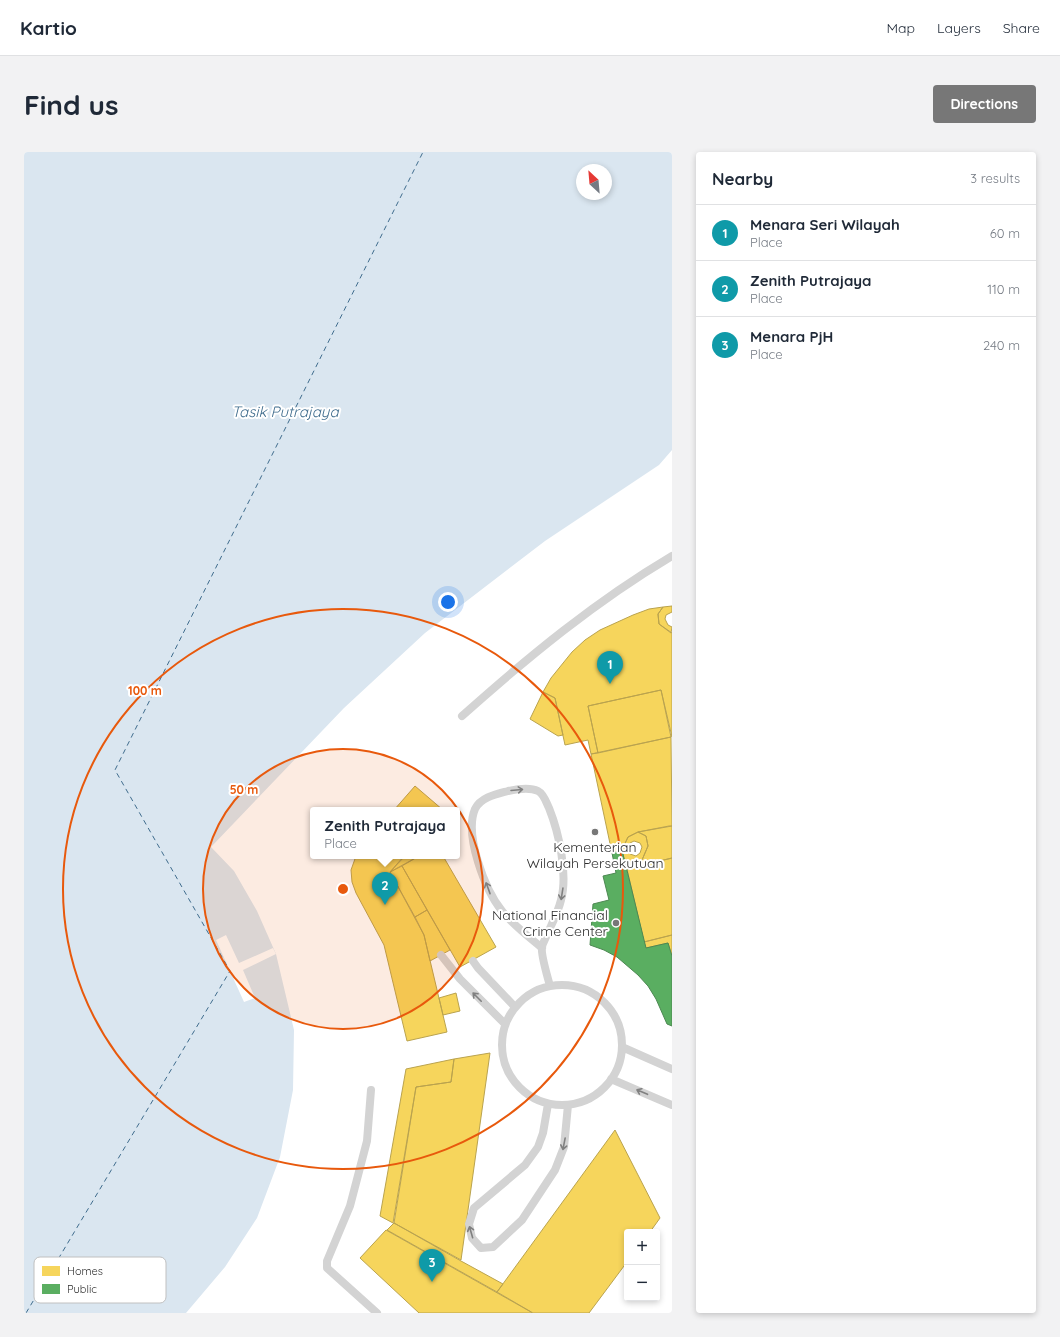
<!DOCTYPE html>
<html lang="en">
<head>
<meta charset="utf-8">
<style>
  body { margin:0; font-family:Quicksand,sans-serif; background:#f2f2f3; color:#1f2937 }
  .controls { position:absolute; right:12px; bottom:12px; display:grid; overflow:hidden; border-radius:4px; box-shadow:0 2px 6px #0003 }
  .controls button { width:36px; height:36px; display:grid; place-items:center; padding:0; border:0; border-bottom:1px solid #e0e1e3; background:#fff; color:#1f2937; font:20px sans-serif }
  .compass { position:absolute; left:552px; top:12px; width:36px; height:36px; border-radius:50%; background:#fff; box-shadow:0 2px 6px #0003; rotate:334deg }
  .you { position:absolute; left:424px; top:450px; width:14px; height:14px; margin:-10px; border:3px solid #fff; border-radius:50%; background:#1a73e8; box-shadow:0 0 0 6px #1a73e833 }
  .badge { display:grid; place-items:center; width:26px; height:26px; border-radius:50%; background:#777; color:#fff; font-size:13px; font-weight:700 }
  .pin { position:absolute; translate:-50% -33px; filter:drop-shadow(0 1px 2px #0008) }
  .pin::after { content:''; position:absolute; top:21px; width:14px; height:12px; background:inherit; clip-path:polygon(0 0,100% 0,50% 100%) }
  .popup { position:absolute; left:286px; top:655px; width:150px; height:52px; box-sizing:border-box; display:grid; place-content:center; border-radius:4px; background:#fff; filter:drop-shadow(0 1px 3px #0005); font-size:13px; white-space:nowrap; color:#747a83 }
  .popup b { font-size:15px; color:#1f2937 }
  .popup::after { content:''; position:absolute; left:50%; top:100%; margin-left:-8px; border:8px solid transparent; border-top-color:#fff }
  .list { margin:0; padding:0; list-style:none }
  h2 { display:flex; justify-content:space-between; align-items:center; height:52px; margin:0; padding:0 16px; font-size:17px }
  h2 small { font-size:13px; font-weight:400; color:#747a83 }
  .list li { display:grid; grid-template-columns:26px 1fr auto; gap:12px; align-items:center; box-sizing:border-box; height:56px; padding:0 16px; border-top:1px solid #e0e1e3 }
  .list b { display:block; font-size:15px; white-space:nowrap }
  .list p { margin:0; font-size:13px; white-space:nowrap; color:#747a83 }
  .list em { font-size:13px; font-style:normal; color:#747a83 }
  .map { position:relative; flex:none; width:648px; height:1161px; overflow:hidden; border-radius:4px }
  header { display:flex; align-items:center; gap:24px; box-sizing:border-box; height:56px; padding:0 20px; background:#fff; border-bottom:1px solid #e0e1e3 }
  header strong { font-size:19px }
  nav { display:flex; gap:22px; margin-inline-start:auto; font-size:14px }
  .intro { display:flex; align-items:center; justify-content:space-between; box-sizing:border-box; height:96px; padding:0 24px }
  h1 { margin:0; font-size:28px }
  .button { padding:10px 18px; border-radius:4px; background:#777; color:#fff; font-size:14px; font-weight:700 }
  main { display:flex; gap:24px; padding:0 24px }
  aside { flex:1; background:#fff; border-radius:4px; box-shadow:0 2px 6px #0003 }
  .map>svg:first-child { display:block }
  .water { fill:#dae6f0; fill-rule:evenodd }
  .pier { fill:#fff }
  .homes { fill:#f6d55c; stroke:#baa34e; fill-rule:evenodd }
  .public { fill:#5aae61; stroke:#4d8852 }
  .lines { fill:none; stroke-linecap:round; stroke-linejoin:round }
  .ferry { stroke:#3f6c8d; stroke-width:1; stroke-dasharray:5 4; stroke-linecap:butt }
  .service { stroke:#d3d3d3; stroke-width:8 }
  .oneway { stroke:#808080 }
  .ring { fill:none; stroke:#e8590c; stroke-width:2 }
  .poi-dot { fill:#777; stroke:#fff; stroke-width:1.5 }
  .labels { text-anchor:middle; stroke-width:4; stroke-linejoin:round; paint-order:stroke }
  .poi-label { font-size:14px; fill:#2e2e2e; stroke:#fff }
  .water-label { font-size:15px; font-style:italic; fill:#3f6c8d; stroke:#fff }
  .key { fill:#fff; stroke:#c0c0c0; stroke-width:1 }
  .key-label { font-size:11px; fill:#2e2e2e }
  .centre { fill:#e8590c; stroke:#fff; stroke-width:2 }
  .ring-label { font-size:12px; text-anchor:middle; font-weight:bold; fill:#e8590c; stroke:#fff; stroke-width:4; stroke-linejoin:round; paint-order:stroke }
</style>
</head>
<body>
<header>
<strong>Kartio</strong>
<nav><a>Map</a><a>Layers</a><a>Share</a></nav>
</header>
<div class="intro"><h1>Find us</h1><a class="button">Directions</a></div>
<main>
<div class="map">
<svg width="648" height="1161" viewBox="0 0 648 1161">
  <rect width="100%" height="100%" fill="#fff"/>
  <path class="water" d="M 0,0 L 648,0 L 648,298 L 635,313 L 521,389 L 401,481 L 320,556 L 187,695 L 210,719 L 233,759 L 252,802 L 270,878 L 269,938 L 256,1005 L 233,1066 L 201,1115 L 162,1161 L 0,1161 ZM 558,18 L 582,18 L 582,42 L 558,42 Z"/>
  <path class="pier" d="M 202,783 L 215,811 L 249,796 L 252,802 L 219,818 L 231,846 L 220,850 L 192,788 Z"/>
  <path class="homes" d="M 648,454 L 648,460 L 642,463 L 641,467 L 644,473 L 648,475 L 647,481 L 635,472 L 634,462 L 639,455 Z
    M 639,455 L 634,462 L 635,472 L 648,481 L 648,585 L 637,538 L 564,554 L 574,601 L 567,602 L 564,588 L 541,593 L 531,546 L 519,540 L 527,526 L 548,500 L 561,488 L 576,478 L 609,463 L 625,457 Z
    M 637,538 L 647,585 L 574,601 L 564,554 Z
    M 519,540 L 531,546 L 539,583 L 534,584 L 506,567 Z
    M 647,585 L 648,674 L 614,680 L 604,685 L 598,698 L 588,701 L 567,602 Z
    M 391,634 L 419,658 L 370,658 Z
    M 645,674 L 648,674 L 648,706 L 603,717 L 600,707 L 609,711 L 618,708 L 624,694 L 622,684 L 614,680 Z
    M 614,680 L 622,684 L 624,694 L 618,708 L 609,711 L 600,707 L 598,698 L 604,685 ZM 610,689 L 616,691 L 618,695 L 616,701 L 612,704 L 606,702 L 604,698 L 606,691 Z
    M 332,704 L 380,704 L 366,720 L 400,783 L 423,880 L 383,889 L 360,793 L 332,741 L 328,730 L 327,718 Z
    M 381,704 L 395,704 L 366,720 Z
    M 395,704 L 419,704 L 472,795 L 436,815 L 378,714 Z
    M 648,706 L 648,783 L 620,790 L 603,717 Z
    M 378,714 L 403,758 L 391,765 L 366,720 Z
    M 403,758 L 426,798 L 406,809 L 400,783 L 391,765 Z
    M 648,783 L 648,804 L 644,791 L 622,796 L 620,790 Z
    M 432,841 L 436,859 L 419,863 L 415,846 Z
    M 466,901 L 437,1108 L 370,1071 L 392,935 L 427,930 L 430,907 Z
    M 430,907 L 427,930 L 392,935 L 369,1071 L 356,1064 L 382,917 Z
    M 591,978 L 636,1066 L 626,1080 L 603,1080 L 603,1110 L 565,1161 L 509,1161 L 473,1140 Z
    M 370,1071 L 437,1109 L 479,1132 L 473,1140 L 363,1078 Z
    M 362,1078 L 507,1160 L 508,1161 L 395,1161 L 336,1106 Z"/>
  <path class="public" d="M 598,698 L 622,796 L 644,791 L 648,804 L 648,874 L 643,872 L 632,847 L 624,834 L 614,823 L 593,805 L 580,798 L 566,793 L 569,752 L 585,748 L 579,724 L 592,721 L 588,701 Z"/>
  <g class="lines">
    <path class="ferry" d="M 2,1161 L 206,819 L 91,618 L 399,0"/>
    <path class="service" d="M 438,564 C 504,505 572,449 648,404
      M 518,796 C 504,784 489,773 478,759 C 461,738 440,683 451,657 C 457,645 473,642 484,639 C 493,637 506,635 514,639 C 520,642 522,650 525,656 C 535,681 544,722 537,748 C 534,761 527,773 522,785 C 521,788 518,792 518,796 C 517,801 524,827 526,834
      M 417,803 L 436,827 L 481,872
      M 449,809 L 454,816 L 491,855
      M478 893a60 60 0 1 1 120 0a60 60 0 1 1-120 0Z
      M 598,895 L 648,917
      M 587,927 L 648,953
      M 347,938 L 343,989 L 326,1054 L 303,1109 L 303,1116 L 353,1161
      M 524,952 L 519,981 L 514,995 L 501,1013 L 450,1056 L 445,1072 L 448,1086 L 457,1096 L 469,1095 L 498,1068 L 531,1018 L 540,995 L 544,953"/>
  </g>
  <defs><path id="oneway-shaft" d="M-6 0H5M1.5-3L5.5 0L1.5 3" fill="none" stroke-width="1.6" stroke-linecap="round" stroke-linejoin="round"/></defs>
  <g class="oneway">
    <use href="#oneway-shaft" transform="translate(493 638) rotate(-5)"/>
    <use href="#oneway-shaft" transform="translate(464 736) rotate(-110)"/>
    <use href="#oneway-shaft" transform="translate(538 742) rotate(99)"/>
    <use href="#oneway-shaft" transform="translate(453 845) rotate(-135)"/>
    <use href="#oneway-shaft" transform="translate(618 940) rotate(-157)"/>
    <use href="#oneway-shaft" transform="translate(540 992) rotate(101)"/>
    <use href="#oneway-shaft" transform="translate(447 1080) rotate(-106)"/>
  </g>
  <circle cx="319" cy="737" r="140" fill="#e8590c" fill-opacity=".12"/>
  <g class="ring">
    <circle cx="319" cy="737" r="140"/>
    <circle cx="319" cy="737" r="280"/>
  </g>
  <g class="poi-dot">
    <circle cx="571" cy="680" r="4"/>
    <circle cx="592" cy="771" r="4"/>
  </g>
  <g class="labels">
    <g class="poi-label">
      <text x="571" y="700">Kementerian<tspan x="571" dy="16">Wilayah Persekutuan</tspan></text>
      <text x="584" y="768" text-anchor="end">National Financial<tspan x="584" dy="16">Crime Center</tspan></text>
    </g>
    <g class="water-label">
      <text x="261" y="265">Tasik Putrajaya</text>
    </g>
  </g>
  <rect x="10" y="1105" width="132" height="46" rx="6" class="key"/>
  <rect x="18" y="1114" width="18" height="10" fill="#f6d55c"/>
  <rect x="18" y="1132" width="18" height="10" fill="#5aae61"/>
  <g class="key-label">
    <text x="43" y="1123">Homes</text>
    <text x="43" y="1141">Public</text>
  </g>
  <circle cx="319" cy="737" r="6" class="centre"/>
  <g class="ring-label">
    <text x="121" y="543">100 m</text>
    <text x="220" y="642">50 m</text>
  </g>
</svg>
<div class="controls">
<button>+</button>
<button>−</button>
</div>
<svg class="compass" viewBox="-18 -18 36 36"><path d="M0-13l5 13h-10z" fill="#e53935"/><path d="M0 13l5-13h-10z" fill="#747a83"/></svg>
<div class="you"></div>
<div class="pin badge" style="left:586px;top:532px;background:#0f9aa8">1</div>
<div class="pin badge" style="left:361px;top:753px;background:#0f9aa8">2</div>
<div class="popup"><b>Zenith Putrajaya</b>Place</div>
<div class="pin badge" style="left:408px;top:1130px;background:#0f9aa8">3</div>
</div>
<aside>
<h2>Nearby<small>3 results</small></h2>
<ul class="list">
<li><span class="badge" style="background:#0f9aa8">1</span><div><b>Menara Seri Wilayah</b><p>Place</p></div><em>60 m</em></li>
<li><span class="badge" style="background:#0f9aa8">2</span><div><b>Zenith Putrajaya</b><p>Place</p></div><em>110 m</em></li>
<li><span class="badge" style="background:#0f9aa8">3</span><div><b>Menara PjH</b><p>Place</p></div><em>240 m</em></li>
</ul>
</aside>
</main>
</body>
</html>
